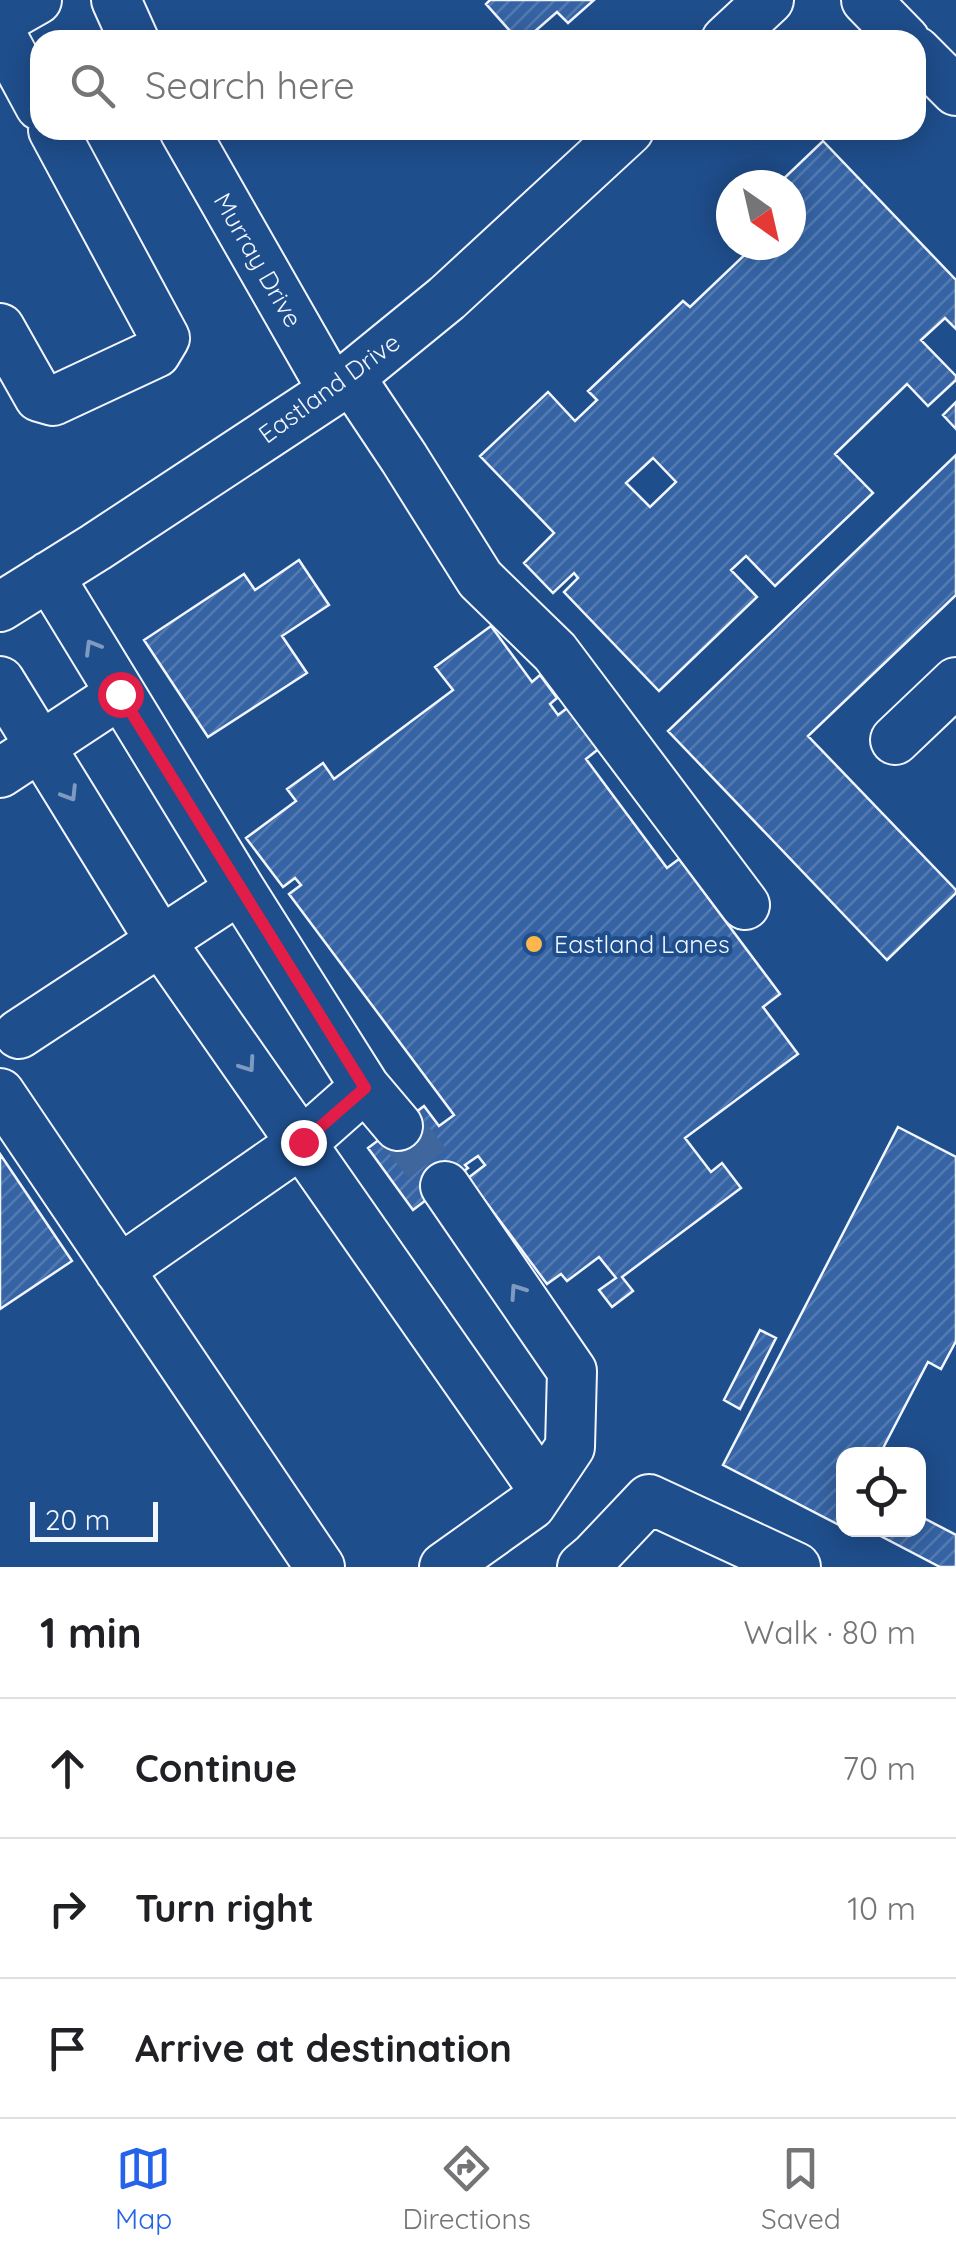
<!DOCTYPE html>
<html lang="en">
<head>
<meta charset="utf-8">
<style>
  body { margin:0; font-family:Quicksand,sans-serif; background:#f2f2f2; color:#202124 }
  .controls { position:absolute; right:30px; bottom:30px; display:grid; overflow:hidden; border-radius:20px; box-shadow:0 5px 25px #0003 }
  .controls button { width:90px; height:90px; display:grid; place-items:center; padding:0; border:0; border-bottom:2px solid #e0e0e0; background:#fff; color:#202124; font:50px sans-serif }
  .compass { position:absolute; left:716px; top:170px; width:90px; height:90px; border-radius:50%; background:#fff; box-shadow:0 5px 25px #0003; rotate:146deg }
  .scale { position:absolute; left:30px; bottom:25px; width:128px; box-sizing:border-box; padding-left:10px; border:5px solid #f2f6ff; border-top:0; font-size:28px; line-height:35px; white-space:nowrap; color:#f2f6ff; -webkit-text-stroke:8px #1f4e8c; paint-order:stroke }
  .stop { position:absolute; width:30px; height:30px; margin:-22px; border:8px solid #e11d48; border-radius:50%; background:#fff }
  .stop.end { background:#e11d48; border-color:#fff; box-shadow:0 2px 10px #0008 }
  .list { margin:0; padding:0; list-style:none }
  h2 { display:flex; justify-content:space-between; align-items:center; height:130px; margin:0; padding:0 40px; font-size:42px }
  h2 small { font-size:32px; font-weight:400; color:#757577 }
  .list li { display:grid; grid-template-columns:65px 1fr auto; gap:30px; align-items:center; box-sizing:border-box; height:140px; padding:0 40px; border-top:2px solid #e0e0e0 }
  .list b { display:block; font-size:38px; white-space:nowrap }
  .list em { font-size:32px; font-style:normal; color:#757577 }
  .icon { flex:none; width:55px; height:55px; fill:none; stroke:currentColor; stroke-width:2; stroke-linecap:round; stroke-linejoin:round }
  .map { position:relative; flex:none; width:956px; height:1567px; overflow:hidden }
  .search { position:absolute; background:#fff; box-shadow:0 5px 25px #0003; left:30px; right:30px; top:30px; height:110px; display:flex; align-items:center; gap:25px; box-sizing:border-box; padding:0 35px; border-radius:30px; color:#757577; font-size:38px }
  .sheet { height:550px; background:#fff }
  nav { display:flex; justify-content:space-around; align-items:center; box-sizing:border-box; height:140px; border-top:2px solid #e0e0e0; background:#fff; font-size:28px; color:#757577 }
  nav a { display:grid; justify-items:center; gap:5px }
  nav .on { color:#2563eb }
  .map>svg:first-child { display:block }
  .building { fill:url(#building-hatch); stroke:#f2f6ff; stroke-width:2.5; fill-rule:evenodd }
  .lines { fill:none; stroke-linecap:round; stroke-linejoin:round }
  .minor-tunnel { stroke:#3f679d; stroke-width:48; stroke-dasharray:48 24; stroke-linecap:butt }
  .minor-casing { stroke:#f2f6ff; stroke-width:52 }
  .minor { stroke:#1f4e8c; stroke-width:48 }
  .oneway { stroke:#7e9ac0 }
  .route { stroke:#e11d48; stroke-width:12 }
  .poi-dot { fill:#ffb74d; stroke:#1f4e8c; stroke-width:4 }
  .labels { text-anchor:middle; stroke-width:8; stroke-linejoin:round; paint-order:stroke }
  .street-label { font-size:25px; fill:#f2f6ff; stroke:#1f4e8c }
  .poi-label { font-size:25px; fill:#f2f6ff; stroke:#1f4e8c; text-anchor:start }
</style>
</head>
<body>
<div class="map">
<svg width="956" height="1567" viewBox="0 0 956 1567">
  <defs>
    <pattern id="building-hatch" width="6" height="6" patternUnits="userSpaceOnUse" patternTransform="scale(2.5)"><rect width="6" height="6" fill="#3563a3"/><path d="M-1 1l2-2M0 6l6-6M5 7l2-2" fill="none" stroke="#537ab1"/></pattern>
  </defs>
  <rect width="100%" height="100%" fill="#1f4e8c"/>
  <path class="building" d="M 490,0 L 594,0 L 568,23 L 557,12 L 525,40 L 518,40 L 486,4 Z
    M 823,141 L 956,280 L 956,329 L 945,318 L 921,340 L 956,376 L 956,380 L 928,406 L 907,384 L 835,454 L 873,493 L 775,586 L 746,556 L 731,570 L 757,597 L 659,691 L 564,592 L 578,578 L 574,573 L 553,593 L 524,563 L 554,533 L 480,456 L 548,392 L 575,421 L 597,400 L 588,391 L 683,301 L 690,307 L 755,245 L 791,245 L 791,185 L 777,185 ZM 653,458 L 676,482 L 650,507 L 626,483 Z
    M 956,402 L 956,429 L 943,415 Z
    M 956,455 L 956,595 L 808,736 L 956,890 L 956,893 L 887,960 L 668,731 Z
    M 299,560 L 329,605 L 282,636 L 307,673 L 208,737 L 144,640 L 244,574 L 255,590 Z
    M 491,626 L 532,682 L 540,675 L 557,698 L 550,704 L 558,715 L 570,706 L 601,747 L 586,759 L 667,868 L 679,859 L 780,994 L 763,1007 L 798,1054 L 685,1138 L 711,1172 L 722,1163 L 741,1188 L 622,1277 L 633,1291 L 612,1307 L 599,1290 L 616,1278 L 599,1257 L 567,1281 L 561,1274 L 547,1284 L 468,1178 L 485,1165 L 478,1156 L 465,1165 L 468,1168 L 413,1210 L 368,1148 L 424,1106 L 439,1126 L 454,1115 L 289,894 L 301,885 L 295,878 L 283,887 L 246,838 L 296,801 L 287,789 L 323,763 L 334,779 L 453,690 L 435,667 Z
    M 898,1127 L 956,1157 L 956,1341 L 941,1369 L 928,1362 L 880,1454 L 844,1454 L 843,1527 L 723,1465 Z
    M 0,1154 L 72,1261 L 0,1309 Z
    M 760,1330 L 776,1338 L 740,1409 L 724,1400 Z
    M 918,1515 L 956,1535 L 956,1567 L 940,1567 L 869,1530 L 918,1530 Z"/>
  <g class="lines">
    <path class="minor-tunnel" d="M 398,1126 L 445,1186"/>
    <defs>
      <path id="minor" d="M 116,0 L 134,40
        M 866,0 L 905,40
        M 0,21 L 37,0
        M 0,32 L 40,106
        M 726,40 L 769,0
        M 916,51 L 956,91
        M 184,130 L 333,391
        M 0,328 L 39,397 L 53,401 L 156,353 L 165,338 L 53,130
        M 350,377 L 404,458 L 480,579 L 555,652 L 745,905
        M 49,576 L 240,889 L 365,1087 L 398,1126
        M 0,607 L 96,547 L 333,391 L 447,298 L 629,130
        M 0,681 L 161,942 L 542,1488
        M 895,740 L 956,682
        M 0,773 L 120,694
        M 19,1034 L 240,889
        M 0,1093 L 320,1567
        M 119,1270 L 303,1142 L 365,1087
        M 444,1567 L 531,1505 L 570,1447 L 572,1371 L 445,1186
        M 582,1567 L 595,1556 L 649,1499 L 796,1567"/>
    </defs>
    <use href="#minor" class="minor-casing"/>
    <use href="#minor" class="minor"/>
  </g>
  <defs><path id="oneway-chevron" d="M-2-3.5L2.5 0L-2 3.5" fill="none" stroke-width="1.6" stroke-linecap="round" stroke-linejoin="round" transform="scale(2.5)"/></defs>
  <g class="oneway">
    <use href="#oneway-chevron" transform="translate(92 647) rotate(-121)"/>
    <use href="#oneway-chevron" transform="translate(70 794) rotate(58)"/>
    <use href="#oneway-chevron" transform="translate(248 1065) rotate(55)"/>
    <use href="#oneway-chevron" transform="translate(517 1291) rotate(-124)"/>
  </g>
  <g class="lines">
    <path class="route" d="M 120,694 L 365,1088 L 303,1142"/>
  </g>
  <circle class="poi-dot" cx="534" cy="944" r="10"/>
  <g class="labels">
    <g class="street-label">
      <text transform="translate(258 260) rotate(60)" y="9">Murray Drive</text>
      <text transform="translate(329 388) rotate(-36)" y="9">Eastland Drive</text>
    </g>
    <g class="poi-label">
      <text x="554" y="953">Eastland Lanes</text>
    </g>
  </g>
</svg>
<div class="controls">
<button><svg class="icon" aria-label="locate" viewBox="0 0 24 24"><circle cx="12" cy="12" r="6"/><path d="M12 2v4M12 18v4M2 12h4M18 12h4"/></svg></button>
</div>
<svg class="compass" viewBox="-18 -18 36 36"><path d="M0-13l5 13h-10z" fill="#e53935"/><path d="M0 13l5-13h-10z" fill="#757577"/></svg>
<div class="scale">20 m</div>
<div class="stop" style="left:120px;top:694px"></div>
<div class="stop end" style="left:303px;top:1142px"></div>
<div class="search"><svg class="icon" aria-label="search" viewBox="0 0 24 24"><circle cx="10" cy="10" r="6"/><path d="M15 15l6 6"/></svg>Search here</div>
</div>
<section class="sheet">
<h2>1 min<small>Walk · 80 m</small></h2>
<ul class="list">
<li><svg class="icon" aria-label="ahead" viewBox="0 0 24 24"><path d="M12 20V5M6 11l6-6 6 6"/></svg><div><b>Continue</b></div><em>70 m</em></li>
<li><svg class="icon" aria-label="right" viewBox="0 0 24 24"><path d="M7 20v-9h11M14 6l5 5-5 5"/></svg><div><b>Turn right</b></div><em>10 m</em></li>
<li><svg class="icon" aria-label="arrive" viewBox="0 0 24 24"><path d="M6 21V4h12l-3 4 3 4H6"/></svg><div><b>Arrive at destination</b></div></li>
</ul>
</section>
<nav>
<a class="on"><svg class="icon" aria-label="map" viewBox="0 0 24 24"><path d="M3 6l6-2 6 2 6-2v14l-6 2-6-2-6 2zM9 4v14M15 6v14"/></svg>Map</a>
<a><svg class="icon" aria-label="directions" viewBox="0 0 24 24"><path d="M12 3l9 9-9 9-9-9zM9 14v-3h6M13 9l2 2-2 2"/></svg>Directions</a>
<a><svg class="icon" aria-label="saved" viewBox="0 0 24 24"><path d="M7 4h10v16l-5-4-5 4z"/></svg>Saved</a>
</nav>
</body>
</html>
